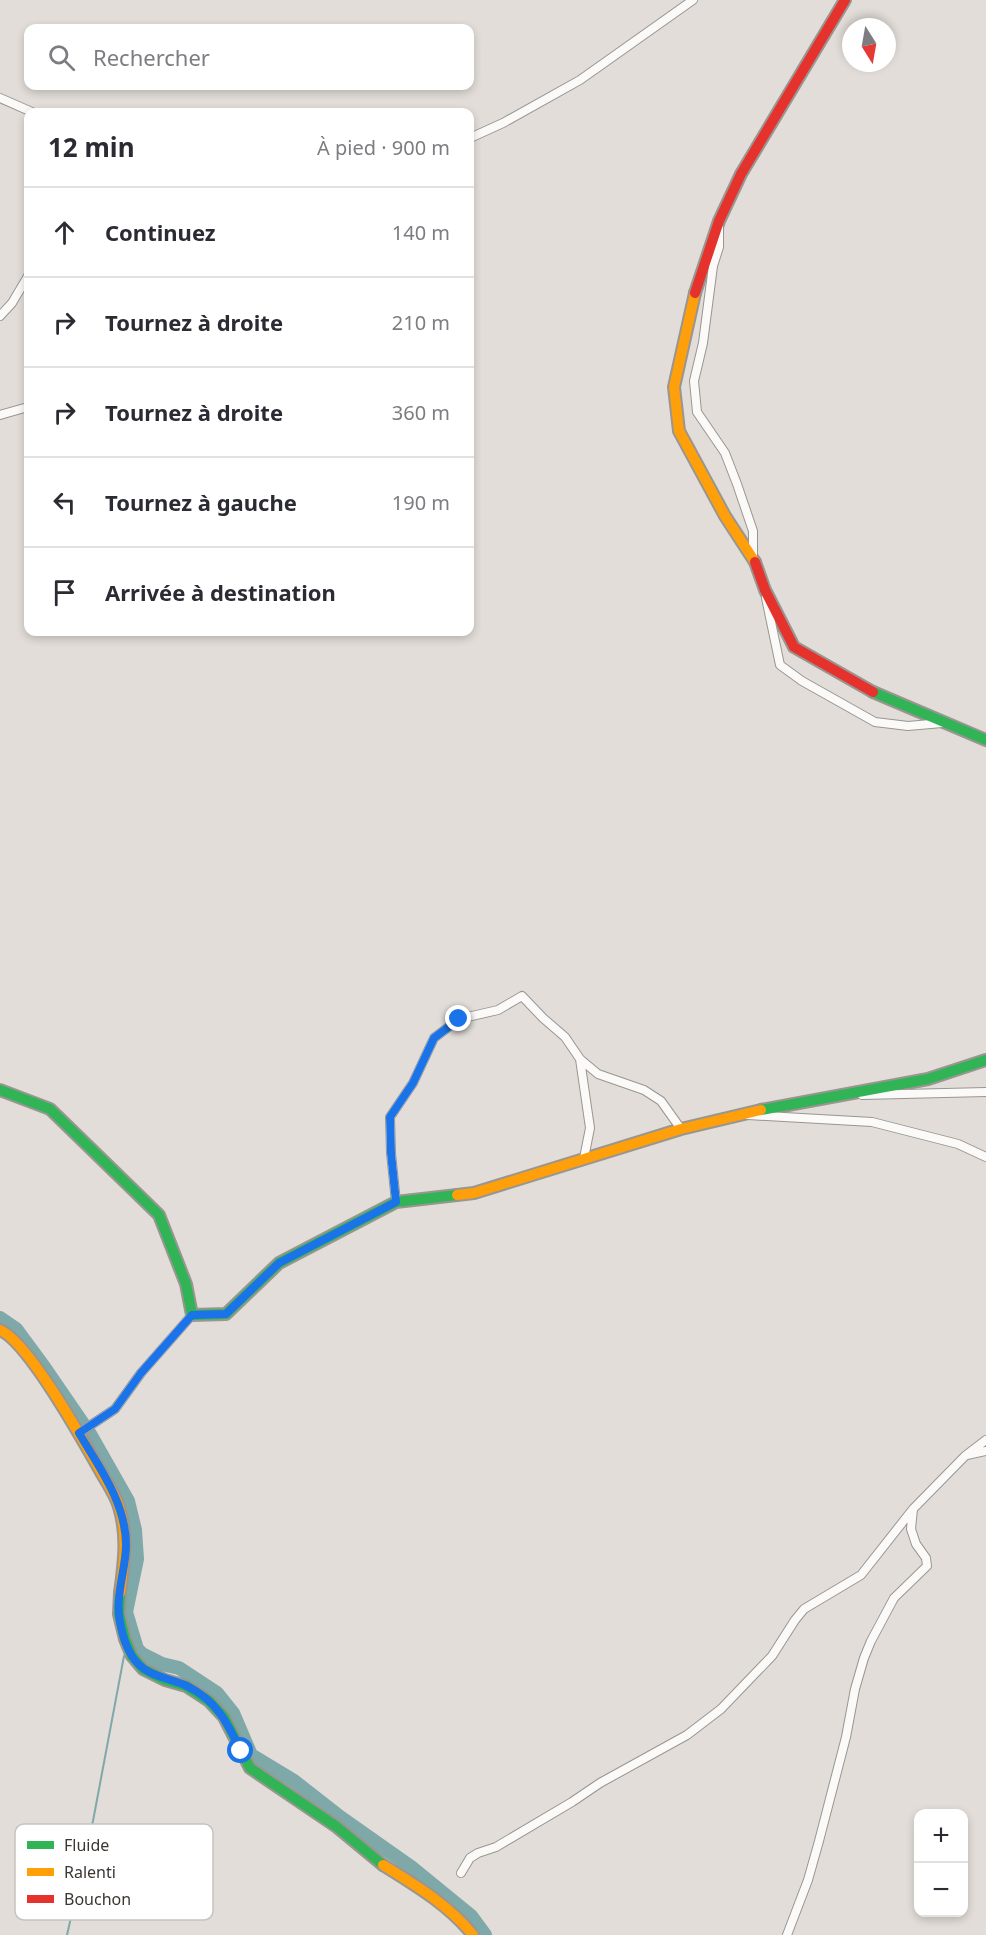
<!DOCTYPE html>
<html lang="fr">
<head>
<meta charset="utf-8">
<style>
  body { margin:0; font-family:"Noto Sans",sans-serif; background:#f7f7f7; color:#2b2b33 }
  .controls { position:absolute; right:18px; bottom:18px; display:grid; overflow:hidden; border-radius:12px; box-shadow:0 3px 9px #0003 }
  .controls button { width:54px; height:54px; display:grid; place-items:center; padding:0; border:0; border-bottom:2px solid #e1e1e2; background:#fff; color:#2b2b33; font:30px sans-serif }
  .compass { position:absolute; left:842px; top:18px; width:54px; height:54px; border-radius:50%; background:#fff; box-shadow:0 3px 9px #0003; rotate:169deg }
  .stop { position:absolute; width:18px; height:18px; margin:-14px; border:4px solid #1a73e8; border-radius:50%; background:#fff }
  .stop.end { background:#1a73e8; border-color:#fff; box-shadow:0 2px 6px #0008 }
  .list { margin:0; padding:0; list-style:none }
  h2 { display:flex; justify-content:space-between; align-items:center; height:78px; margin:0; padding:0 24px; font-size:26px }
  h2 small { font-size:20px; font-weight:400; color:#7c7c81 }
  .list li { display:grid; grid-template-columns:39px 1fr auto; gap:18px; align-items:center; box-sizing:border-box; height:90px; padding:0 24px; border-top:2px solid #e1e1e2 }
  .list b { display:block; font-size:22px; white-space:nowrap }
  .list em { font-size:20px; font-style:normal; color:#7c7c81 }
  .icon { flex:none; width:33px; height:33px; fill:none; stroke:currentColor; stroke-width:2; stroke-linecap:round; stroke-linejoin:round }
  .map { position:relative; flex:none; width:986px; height:1935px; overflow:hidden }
  .search { position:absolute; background:#fff; box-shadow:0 3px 9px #0003; left:24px; top:24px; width:450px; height:66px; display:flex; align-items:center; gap:15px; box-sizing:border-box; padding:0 21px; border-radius:12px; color:#7c7c81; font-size:22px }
  .panel { position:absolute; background:#fff; box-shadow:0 3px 9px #0003; left:24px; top:108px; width:450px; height:528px; border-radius:12px }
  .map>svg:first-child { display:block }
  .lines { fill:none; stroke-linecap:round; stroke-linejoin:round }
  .stream { stroke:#7fa8a9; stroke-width:2 }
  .river { stroke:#7fa8a9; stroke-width:14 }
  .street-casing { stroke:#999692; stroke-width:10 }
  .fast-casing { stroke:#999692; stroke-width:14 }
  .slow-casing { stroke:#999692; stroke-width:14 }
  .jam-casing { stroke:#999692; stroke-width:14 }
  .street { stroke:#fbfaf9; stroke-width:8 }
  .fast { stroke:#30b455; stroke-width:10 }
  .slow { stroke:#ff9f0a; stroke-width:10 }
  .jam { stroke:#e5322d; stroke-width:10 }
  .route { stroke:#1a73e8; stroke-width:8 }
  .key { fill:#fff; stroke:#c4c3c2; stroke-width:1.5 }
  .key-label { font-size:16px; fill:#3a3632 }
</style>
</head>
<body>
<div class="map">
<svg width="986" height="1935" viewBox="0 0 986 1935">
  <rect width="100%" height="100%" fill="#e2ddd8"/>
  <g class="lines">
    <path class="stream" d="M 67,1935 L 93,1821 L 124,1656"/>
    <path class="river" d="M 0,1318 L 16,1329 L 44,1367 L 90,1434 L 128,1501 L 135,1530 L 137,1559 L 126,1612 L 137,1649 L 142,1654 L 162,1664 L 179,1668 L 217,1693 L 233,1713 L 251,1755 L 294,1781 L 340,1817 L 411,1867 L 471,1916 L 485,1935"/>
    <defs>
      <path id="street" d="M 0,98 L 32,112
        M 470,138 L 503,123 L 580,80 L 693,0
        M 719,228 L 719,247 L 713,266 L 703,343 L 694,381 L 697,412 L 725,453 L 737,484 L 753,531 L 753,557
        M 0,316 L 12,303 L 28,276
        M 0,415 L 28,407
        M 766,598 L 780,665 L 802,681 L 875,722 L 908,726 L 942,723
        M 580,1059 L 590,1128 L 584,1158
        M 862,1095 L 986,1092
        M 748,1115 L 872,1122 L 958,1144 L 986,1157
        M 396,1202 L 391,1153 L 390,1117 L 413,1083 L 434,1038 L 459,1019 L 498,1010 L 522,996 L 543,1018 L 565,1037 L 580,1059 L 598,1074 L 644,1090 L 661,1101 L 681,1129
        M 79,1433 L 115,1409 L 141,1373 L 192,1315
        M 967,1455 L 986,1451
        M 461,1873 L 470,1858 L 478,1853 L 496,1847 L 572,1802 L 600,1783 L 687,1735 L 721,1709 L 772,1656 L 795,1620 L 804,1609 L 861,1575 L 913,1509
        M 787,1935 L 808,1880 L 819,1841 L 846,1737 L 855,1689 L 864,1658 L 871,1641 L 894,1598 L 927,1566 L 926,1558 L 916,1544 L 911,1529 L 913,1509 L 965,1456 L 986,1440"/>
      <path id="fast" d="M 873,692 L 986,740
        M 0,1090 L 50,1109 L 159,1215 L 186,1284 L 192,1315 L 226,1314 L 279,1263 L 396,1202 L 457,1195
        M 761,1110 L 928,1079 L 986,1060
        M 120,1593 L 119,1614 L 125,1639 L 132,1656 L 143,1669 L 165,1680 L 186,1686 L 209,1701 L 224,1717 L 250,1768 L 337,1827 L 383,1865"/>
      <path id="slow" d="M 695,293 L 674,387 L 679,431 L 725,516 L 755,562
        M 457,1195 L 474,1193 L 681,1129 L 761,1110
        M 0,1330 C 29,1342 85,1444 102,1474 C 108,1484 116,1496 119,1507 C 128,1536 124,1563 120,1593
        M 383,1865 C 415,1885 449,1905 473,1935"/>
      <path id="jam" d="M 695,293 L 719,221 L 741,174 L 845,0
        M 755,562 L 765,590 L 794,647 L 873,692"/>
    </defs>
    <use href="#street" class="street-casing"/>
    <use href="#fast" class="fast-casing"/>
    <use href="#slow" class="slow-casing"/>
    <use href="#jam" class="jam-casing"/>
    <use href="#street" class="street"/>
    <use href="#fast" class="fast"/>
    <use href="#slow" class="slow"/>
    <use href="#jam" class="jam"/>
  </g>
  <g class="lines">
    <path class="route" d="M 241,1751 C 227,1722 217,1701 187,1686 C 167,1677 145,1677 132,1656 C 123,1642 117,1616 119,1599 C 120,1581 126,1563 126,1545 C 126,1503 99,1467 79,1433 L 115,1409 L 141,1373 L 192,1315 L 226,1314 L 279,1263 L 396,1202 L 391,1153 L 390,1117 L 413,1083 L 434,1038 L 459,1019"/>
  </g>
  <rect x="15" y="1824" width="198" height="96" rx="9" class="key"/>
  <rect x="27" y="1841" width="27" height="8" fill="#30b455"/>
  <rect x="27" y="1868" width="27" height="8" fill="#ff9f0a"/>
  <rect x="27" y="1895" width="27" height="8" fill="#e5322d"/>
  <g class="key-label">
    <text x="64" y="1851">Fluide</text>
    <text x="64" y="1878">Ralenti</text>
    <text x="64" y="1905">Bouchon</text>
  </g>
</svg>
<div class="controls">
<button>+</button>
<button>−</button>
</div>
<svg class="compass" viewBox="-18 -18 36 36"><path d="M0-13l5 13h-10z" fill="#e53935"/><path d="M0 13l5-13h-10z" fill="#7c7c81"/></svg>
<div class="stop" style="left:241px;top:1751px"></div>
<div class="stop end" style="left:459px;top:1019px"></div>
<div class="search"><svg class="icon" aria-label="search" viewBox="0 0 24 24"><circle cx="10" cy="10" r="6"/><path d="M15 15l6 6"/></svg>Rechercher</div>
<section class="panel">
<h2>12 min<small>À pied · 900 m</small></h2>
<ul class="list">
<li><svg class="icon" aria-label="ahead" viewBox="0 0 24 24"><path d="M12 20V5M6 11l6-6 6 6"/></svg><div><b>Continuez</b></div><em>140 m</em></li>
<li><svg class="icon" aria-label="right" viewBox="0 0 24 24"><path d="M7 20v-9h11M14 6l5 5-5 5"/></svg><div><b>Tournez à droite</b></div><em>210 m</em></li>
<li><svg class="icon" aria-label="right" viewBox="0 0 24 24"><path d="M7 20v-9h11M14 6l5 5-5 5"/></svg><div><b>Tournez à droite</b></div><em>360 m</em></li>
<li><svg class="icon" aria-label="left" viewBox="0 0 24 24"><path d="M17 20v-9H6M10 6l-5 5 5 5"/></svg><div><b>Tournez à gauche</b></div><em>190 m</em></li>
<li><svg class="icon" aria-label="arrive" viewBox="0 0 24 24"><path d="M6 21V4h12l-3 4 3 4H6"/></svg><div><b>Arrivée à destination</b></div></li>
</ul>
</section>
</div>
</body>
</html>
